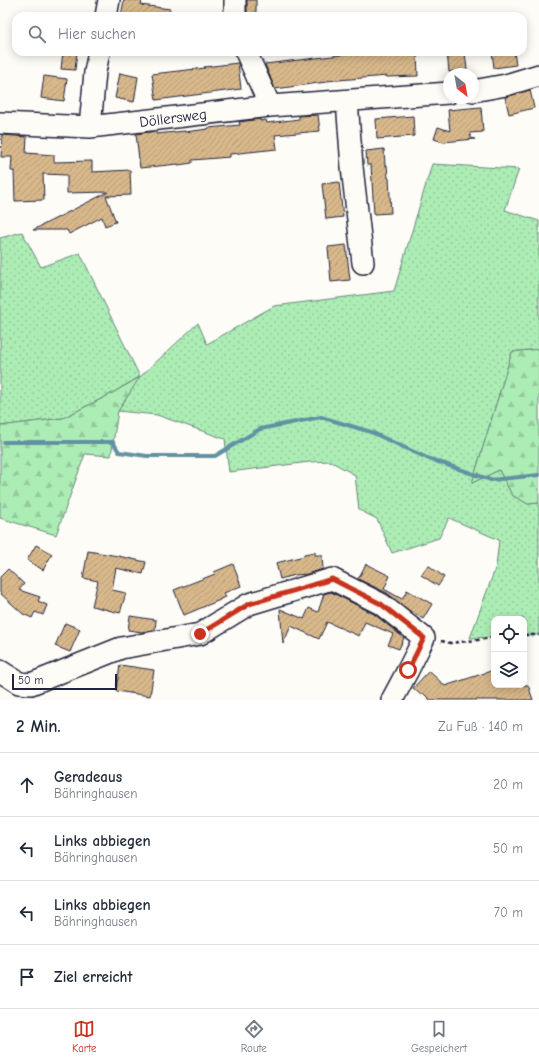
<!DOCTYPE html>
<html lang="de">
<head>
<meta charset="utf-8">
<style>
  body { margin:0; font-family:"Comic Neue",sans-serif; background:#f2f2f3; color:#1f2937 }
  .controls { position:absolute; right:12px; bottom:12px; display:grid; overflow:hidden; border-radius:8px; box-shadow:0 2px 10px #0003 }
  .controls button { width:36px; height:36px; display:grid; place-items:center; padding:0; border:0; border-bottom:1px solid #e0e1e3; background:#fff; color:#1f2937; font:20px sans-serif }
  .compass { position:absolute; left:443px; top:68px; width:36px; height:36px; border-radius:50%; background:#fff; box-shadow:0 2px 10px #0003; rotate:149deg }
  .scale { position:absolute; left:12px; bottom:10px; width:105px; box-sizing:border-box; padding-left:4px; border:2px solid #22223b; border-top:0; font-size:11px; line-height:14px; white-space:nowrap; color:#22223b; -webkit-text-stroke:3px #fdfcf7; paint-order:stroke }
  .stop { position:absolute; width:12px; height:12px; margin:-9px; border:3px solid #c8321e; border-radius:50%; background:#fff }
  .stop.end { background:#c8321e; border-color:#fff; box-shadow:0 1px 4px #0008 }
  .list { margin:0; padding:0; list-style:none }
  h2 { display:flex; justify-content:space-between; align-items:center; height:52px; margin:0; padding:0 16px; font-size:17px }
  h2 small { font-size:13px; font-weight:400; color:#747a83 }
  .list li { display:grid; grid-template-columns:26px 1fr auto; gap:12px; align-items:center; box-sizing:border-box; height:64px; padding:0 16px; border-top:1px solid #e0e1e3 }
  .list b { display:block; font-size:15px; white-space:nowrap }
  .list p { margin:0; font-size:13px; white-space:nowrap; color:#747a83 }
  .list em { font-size:13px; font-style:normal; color:#747a83 }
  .icon { flex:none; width:22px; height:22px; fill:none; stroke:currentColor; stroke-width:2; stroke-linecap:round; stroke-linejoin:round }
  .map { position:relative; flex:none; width:539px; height:700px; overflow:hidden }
  .search { position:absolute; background:#fff; box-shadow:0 2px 10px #0003; left:12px; right:12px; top:12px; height:44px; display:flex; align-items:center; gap:10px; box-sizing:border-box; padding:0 14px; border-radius:12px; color:#747a83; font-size:15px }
  .sheet { height:308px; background:#fff }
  nav { display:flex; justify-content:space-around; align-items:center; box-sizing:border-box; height:56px; border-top:1px solid #e0e1e3; background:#fff; font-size:11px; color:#747a83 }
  nav a { display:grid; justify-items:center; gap:2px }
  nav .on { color:#c8321e }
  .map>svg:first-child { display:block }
  .grass { fill:url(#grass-dots); stroke:#678778 }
  .forest { fill:url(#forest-firs); stroke:#678778 }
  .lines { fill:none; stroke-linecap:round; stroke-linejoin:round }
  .stream { stroke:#6291a3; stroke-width:4 }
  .building { fill:url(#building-hatch); stroke:#22223b }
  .minor-casing { stroke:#22223b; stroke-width:24 }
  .path { stroke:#22223b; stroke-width:2.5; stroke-dasharray:4 3; stroke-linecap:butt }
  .minor { stroke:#fdfcf7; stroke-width:21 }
  .route { stroke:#c8321e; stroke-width:5 }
  .labels { text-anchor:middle; stroke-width:3.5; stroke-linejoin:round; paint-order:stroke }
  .street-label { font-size:15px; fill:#22223b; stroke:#fdfcf7 }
</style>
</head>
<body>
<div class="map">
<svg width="539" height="700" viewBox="0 0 539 700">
  <defs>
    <pattern id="grass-dots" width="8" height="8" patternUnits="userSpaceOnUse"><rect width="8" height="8" fill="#acecb5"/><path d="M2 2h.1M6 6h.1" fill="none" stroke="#94ca9d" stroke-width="1.8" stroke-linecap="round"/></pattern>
    <pattern id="forest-firs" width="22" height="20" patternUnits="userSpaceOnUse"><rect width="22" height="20" fill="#acecb5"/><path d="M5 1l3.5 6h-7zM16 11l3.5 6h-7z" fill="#94ca9d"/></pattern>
    <pattern id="building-hatch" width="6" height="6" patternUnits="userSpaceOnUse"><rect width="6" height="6" fill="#d8b88b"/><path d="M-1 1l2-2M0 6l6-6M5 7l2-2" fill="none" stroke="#b99e79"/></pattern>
  </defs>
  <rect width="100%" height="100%" fill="#fdfcf7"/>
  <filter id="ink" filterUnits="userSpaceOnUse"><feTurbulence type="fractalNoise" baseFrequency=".025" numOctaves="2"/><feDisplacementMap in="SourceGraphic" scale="8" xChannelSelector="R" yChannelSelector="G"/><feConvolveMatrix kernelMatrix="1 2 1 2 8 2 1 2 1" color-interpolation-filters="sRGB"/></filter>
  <g filter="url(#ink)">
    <path class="grass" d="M 432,164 L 519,169 L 505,210 L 539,221 L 539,349 L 512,352 L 472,483 L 499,470 L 512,495 L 528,504 L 539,503 L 539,635 L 524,635 L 524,619 L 494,619 L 494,637 L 470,638 L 496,566 L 499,540 L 449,518 L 439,538 L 392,553 L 377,519 L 359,510 L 355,475 L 330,461 L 310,462 L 229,472 L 225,439 L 157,415 L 118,411 L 139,377 L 109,395 L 63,418 L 0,426 L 0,238 L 22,232 L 41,267 L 80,253 L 140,377 L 198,323 L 207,344 L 274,306 L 394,291 Z"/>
    <path class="forest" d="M 539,349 L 539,503 L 528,504 L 512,495 L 499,470 L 472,483 L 512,352 Z
      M 140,377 L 118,411 L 111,456 L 85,454 L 56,535 L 0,518 L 0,426 L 63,418 L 109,395 Z"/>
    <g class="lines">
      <path class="stream" d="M 4,442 L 113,442 L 119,452 L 147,456 L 215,456 L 260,429 L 321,417 L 371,432 L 427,458 L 491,480 L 539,475"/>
    </g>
    <path class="building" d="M 124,0 L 142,0 L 141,5 L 170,9 L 170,16 L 121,16 Z
      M 247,0 L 256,0 L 256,16 L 247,16 Z
      M 63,52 L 77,52 L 75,70 L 61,69 Z
      M 369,52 L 370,54 L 417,52 L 418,76 L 387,77 L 387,76 L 326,81 L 326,82 L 275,89 L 265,64 L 341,55 L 341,54 Z
      M 447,52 L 465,52 L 467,70 L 449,72 Z
      M 492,52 L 514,52 L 516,65 L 494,68 Z
      M 238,63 L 241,89 L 156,100 L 152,74 L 205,68 L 204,67 Z
      M 120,73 L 138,77 L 134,102 L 115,98 Z
      M 44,76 L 67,79 L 64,101 L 41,98 Z
      M 530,90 L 534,108 L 509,114 L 505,97 Z
      M 481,107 L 483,132 L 470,133 L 471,138 L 475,139 L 443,142 L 434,139 L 438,127 L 450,131 L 448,110 Z
      M 318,115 L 320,131 L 275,135 L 277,149 L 230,154 L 230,157 L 192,160 L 192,163 L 178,165 L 178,164 L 140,168 L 136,134 L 156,131 L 156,134 L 185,131 L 185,132 L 208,129 L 208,128 L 240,125 L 239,122 L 260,119 L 260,121 L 266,120 L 267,123 L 299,119 L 299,116 Z
      M 413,116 L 414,136 L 377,139 L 376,119 Z
      M 2,135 L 27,137 L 26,153 L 54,155 L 54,162 L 92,161 L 92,172 L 130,170 L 131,195 L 106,196 L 116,222 L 105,226 L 102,217 L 69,234 L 67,230 L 33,230 L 108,192 L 67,193 L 67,175 L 43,174 L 44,200 L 15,201 L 14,171 L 11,171 L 12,157 L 1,157 Z
      M 384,149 L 385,166 L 387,165 L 388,178 L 389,178 L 391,213 L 374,214 L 371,165 L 367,165 L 366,151 Z
      M 339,182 L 343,217 L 326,219 L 322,184 Z
      M 346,245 L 350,280 L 331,282 L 328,247 Z
      M 36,545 L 52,554 L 43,570 L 27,560 Z
      M 88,551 L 118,556 L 146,562 L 143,574 L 116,568 L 112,590 L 126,593 L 120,613 L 92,606 L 98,581 L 83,578 Z
      M 315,552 L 315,555 L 322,555 L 323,569 L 307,574 L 295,575 L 280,579 L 276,563 L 304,556 L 304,554 Z
      M 233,564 L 241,586 L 224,593 L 226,597 L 220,599 L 220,600 L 184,615 L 174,590 L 215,574 L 214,572 Z
      M 366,564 L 390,576 L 384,589 L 402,599 L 407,590 L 432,604 L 423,619 L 414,613 L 414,614 L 387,593 L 358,579 Z
      M 428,565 L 444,577 L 438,586 L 421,575 Z
      M 8,569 L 24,584 L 19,590 L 40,597 L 38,601 L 47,605 L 43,615 L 35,612 L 32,618 L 23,614 L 0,593 L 0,577 Z
      M 331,592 L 374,614 L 404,638 L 399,649 L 388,645 L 393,634 L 365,622 L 359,636 L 327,622 L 319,639 L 291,626 L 283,644 L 280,609 L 304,619 L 309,608 L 318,612 L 324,594 Z
      M 130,616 L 156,620 L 155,630 L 142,632 L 128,630 Z
      M 65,623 L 80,629 L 70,652 L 55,646 Z
      M 120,665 L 154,670 L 150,696 L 116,691 Z
      M 494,670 L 494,685 L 528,685 L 533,700 L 430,700 L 423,693 L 421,695 L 413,688 L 429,671 L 445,686 Z"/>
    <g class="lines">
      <defs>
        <path id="minor" d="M 235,0 L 235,16
          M 106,16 L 109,0
          M 246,52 L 270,106
          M 473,91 L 506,85 L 539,75
          M 347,101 L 352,167 L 363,263
          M 0,123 L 90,127 L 270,106 L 449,93
          M 90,127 L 95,72 L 99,52
          M 0,671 L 19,683 L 31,684 L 121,648 L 200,634 L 249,604 L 332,579 L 381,604 L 424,638 L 408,670 L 392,700"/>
      </defs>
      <use href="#minor" class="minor-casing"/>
      <path class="path" d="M 524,635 L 539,635
        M 441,641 L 451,643 L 494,638"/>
      <use href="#minor" class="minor"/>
    </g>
  </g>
  <g class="lines" filter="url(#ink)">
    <path class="route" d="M 200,634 L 249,604 L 332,579 L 381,604 L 424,638 L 408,670"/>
  </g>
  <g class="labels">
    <g class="street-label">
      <text transform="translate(173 118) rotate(-7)" y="5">Döllersweg</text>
    </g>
  </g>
</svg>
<div class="controls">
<button><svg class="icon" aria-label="locate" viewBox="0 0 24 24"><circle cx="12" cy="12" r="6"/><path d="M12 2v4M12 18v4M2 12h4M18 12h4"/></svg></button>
<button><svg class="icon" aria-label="layers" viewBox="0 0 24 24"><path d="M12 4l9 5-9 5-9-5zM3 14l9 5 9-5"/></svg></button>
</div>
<svg class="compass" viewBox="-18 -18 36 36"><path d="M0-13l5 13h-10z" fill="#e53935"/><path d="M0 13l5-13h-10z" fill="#747a83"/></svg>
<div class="scale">50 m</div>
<div class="stop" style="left:408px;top:670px"></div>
<div class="stop end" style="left:200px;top:634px"></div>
<div class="search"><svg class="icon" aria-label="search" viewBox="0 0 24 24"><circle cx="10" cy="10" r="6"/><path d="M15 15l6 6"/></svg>Hier suchen</div>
</div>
<section class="sheet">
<h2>2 Min.<small>Zu Fuß · 140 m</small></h2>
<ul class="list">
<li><svg class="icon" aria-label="ahead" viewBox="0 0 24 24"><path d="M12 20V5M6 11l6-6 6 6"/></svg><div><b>Geradeaus</b><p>Bähringhausen</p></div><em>20 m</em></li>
<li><svg class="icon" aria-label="left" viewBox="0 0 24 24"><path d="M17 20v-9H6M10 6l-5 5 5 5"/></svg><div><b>Links abbiegen</b><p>Bähringhausen</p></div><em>50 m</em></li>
<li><svg class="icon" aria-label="left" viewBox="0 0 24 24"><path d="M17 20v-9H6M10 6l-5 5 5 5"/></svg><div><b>Links abbiegen</b><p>Bähringhausen</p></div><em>70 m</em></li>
<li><svg class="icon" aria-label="arrive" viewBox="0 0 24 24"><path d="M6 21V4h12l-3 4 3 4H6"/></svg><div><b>Ziel erreicht</b></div></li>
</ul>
</section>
<nav>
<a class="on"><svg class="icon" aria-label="map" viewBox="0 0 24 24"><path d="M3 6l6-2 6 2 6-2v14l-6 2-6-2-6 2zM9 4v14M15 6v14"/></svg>Karte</a>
<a><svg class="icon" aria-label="directions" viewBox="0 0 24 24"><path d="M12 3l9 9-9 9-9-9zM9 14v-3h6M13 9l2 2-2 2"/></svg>Route</a>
<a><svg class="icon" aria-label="saved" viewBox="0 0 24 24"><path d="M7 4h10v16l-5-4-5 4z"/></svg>Gespeichert</a>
</nav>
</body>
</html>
